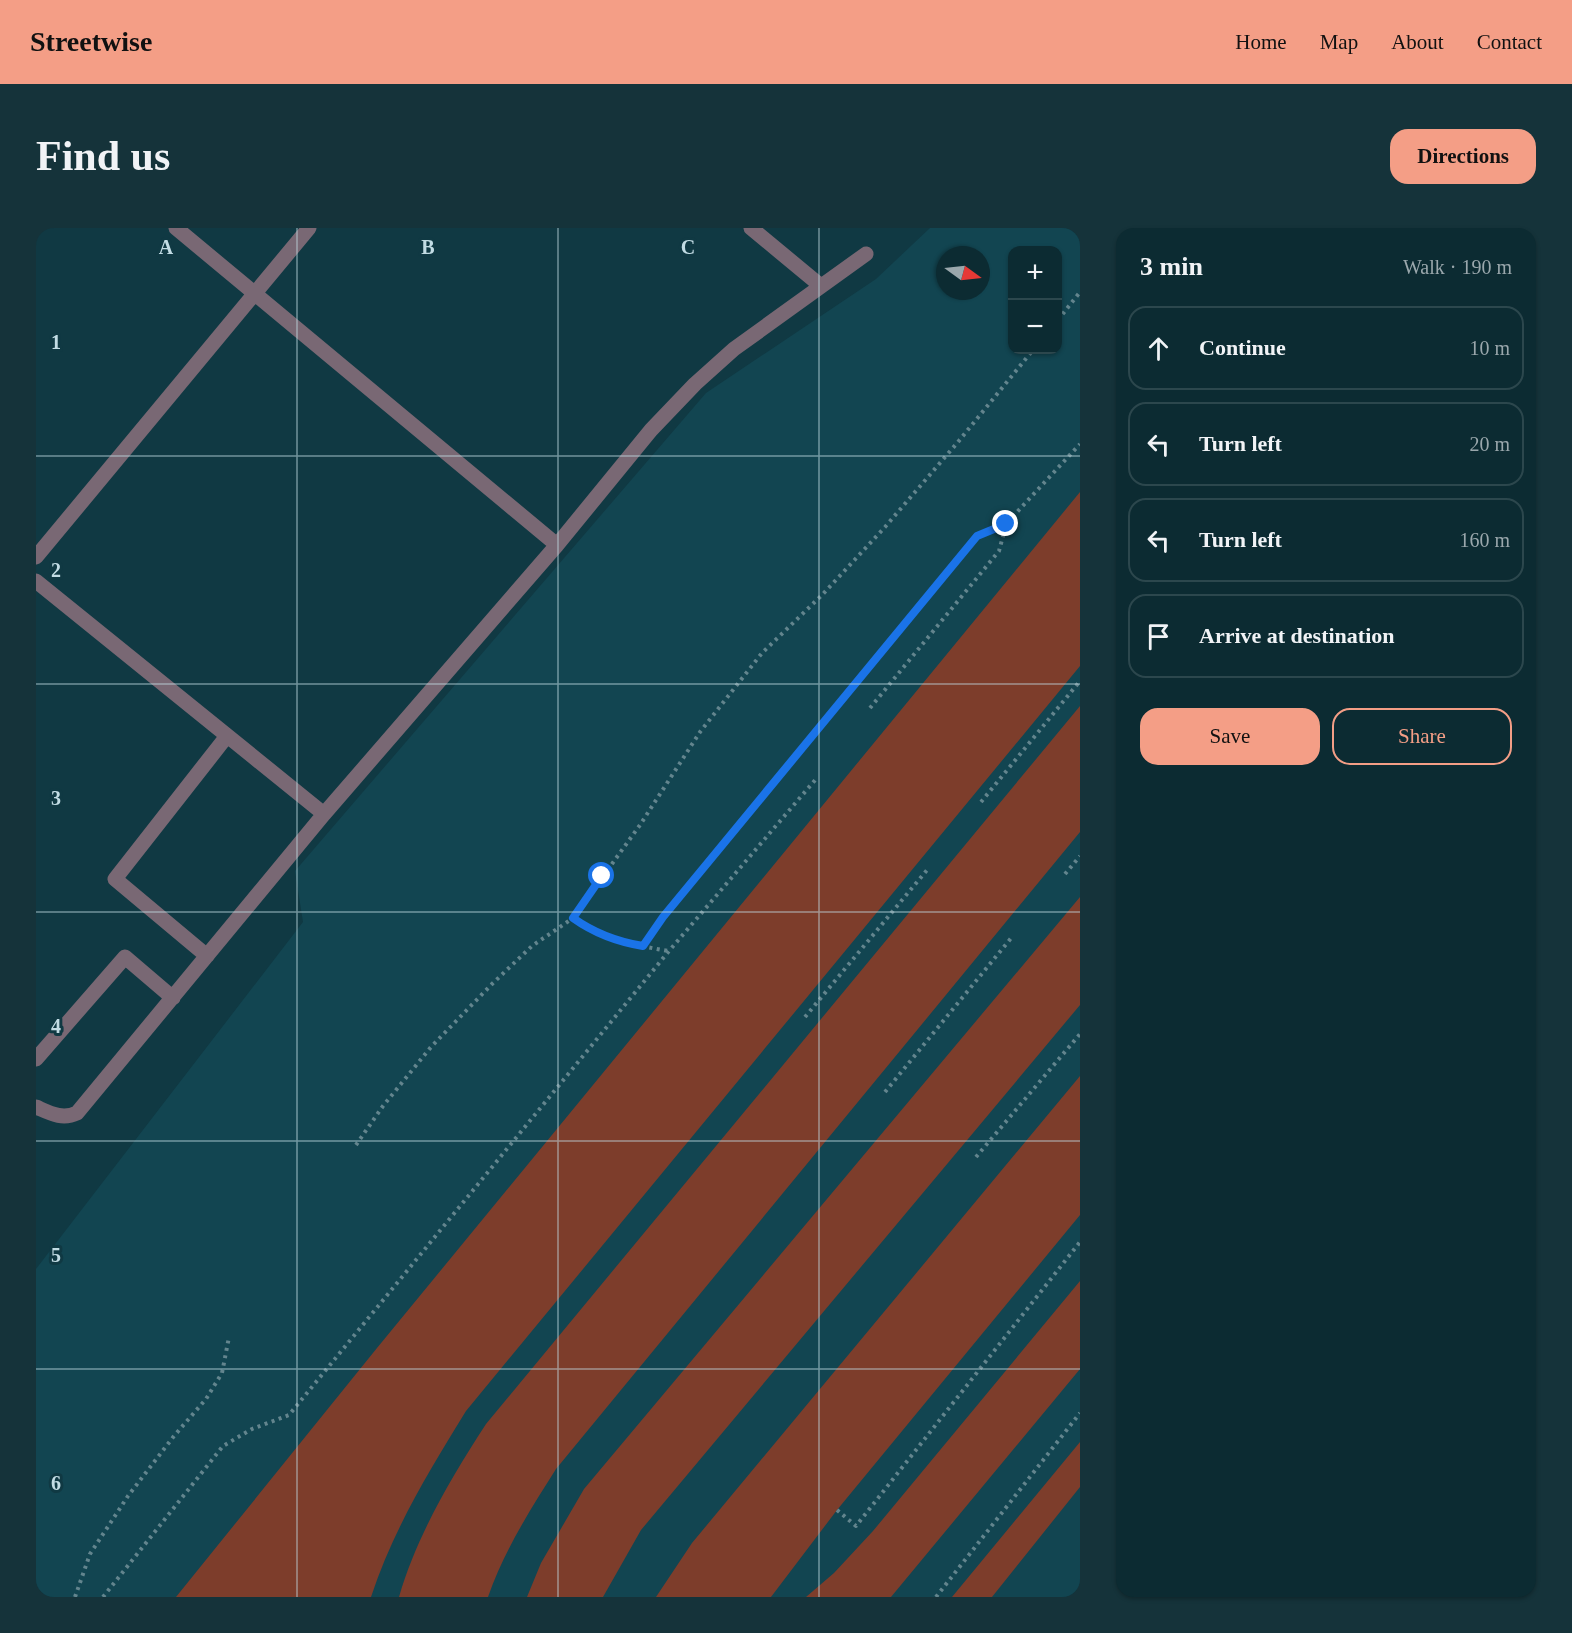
<!DOCTYPE html>
<html lang="en">
<head>
<meta charset="utf-8">
<style>
  body { margin:0; font-family:"Times New Roman",serif; background:#15333a; color:#f1f3f6 }
  .controls { position:absolute; right:18px; top:18px; display:grid; overflow:hidden; border-radius:12px; box-shadow:0 2px 4px #0004 }
  .controls button { width:54px; height:54px; display:grid; place-items:center; padding:0; border:0; border-bottom:2px solid #2c474d; background:#0c2b32; color:#f1f3f6; font:30px sans-serif }
  .compass { position:absolute; left:900px; top:18px; width:54px; height:54px; border-radius:50%; background:#0c2b32; box-shadow:0 2px 4px #0004; rotate:105deg }
  .stop { position:absolute; width:18px; height:18px; margin:-14px; border:4px solid #1a73e8; border-radius:50%; background:#fff }
  .stop.end { background:#1a73e8; border-color:#fff; box-shadow:0 2px 6px #0008 }
  .list { margin:0; padding:0; list-style:none }
  h2 { display:flex; justify-content:space-between; align-items:center; height:78px; margin:0; padding:0 24px; font-size:26px }
  h2 small { font-size:20px; font-weight:400; color:#9aa7ac }
  .list li { display:grid; grid-template-columns:39px 1fr auto; gap:18px; align-items:center; box-sizing:border-box; height:84px; margin:0 12px 12px; padding:0 12px; border:2px solid #2c474d; border-radius:18px }
  .list b { display:block; font-size:22px; white-space:nowrap }
  .list em { font-size:20px; font-style:normal; color:#9aa7ac }
  .actions { display:flex; gap:12px; padding:18px 24px }
  .actions a { flex:1; padding:14px 0; border:2px solid #f49e86; border-radius:18px; text-align:center; font-size:21px; color:#f49e86 }
  .actions .main { background:#f49e86; color:#111 }
  .icon { flex:none; width:33px; height:33px; fill:none; stroke:currentColor; stroke-width:2; stroke-linecap:round; stroke-linejoin:round }
  .map { position:relative; flex:none; width:1044px; height:1369px; overflow:hidden; border-radius:18px }
  header { display:flex; align-items:center; gap:36px; box-sizing:border-box; height:84px; padding:0 30px; background:#f49e86; color:#111 }
  header strong { font-size:28px }
  nav { display:flex; gap:33px; margin-inline-start:auto; font-size:21px }
  .intro { display:flex; align-items:center; justify-content:space-between; box-sizing:border-box; height:144px; padding:0 36px }
  h1 { margin:0; font-size:42px }
  .button { padding:15px 27px; border-radius:18px; background:#f49e86; color:#111; font-size:21px; font-weight:700 }
  main { display:flex; gap:36px; padding:0 36px }
  aside { flex:1; background:#0c2b32; border-radius:18px; box-shadow:0 2px 4px #0004 }
  .map>svg:first-child { display:block }
  .built { fill:#124551; fill-rule:evenodd }
  .green { fill:#7d3d2b }
  .lines { fill:none; stroke-linecap:round; stroke-linejoin:round }
  .path { stroke:#63858e; stroke-width:4; stroke-dasharray:3 4.5; stroke-linecap:butt }
  .minor { stroke:#796874; stroke-width:15 }
  .route { stroke:#1a73e8; stroke-width:8 }
  .grid { fill:none; stroke:#c2dce4; stroke-width:1.5; stroke-opacity:0.55 }
  .grid-label { font-size:20px; text-anchor:middle; font-weight:bold; fill:#c2dce4; stroke:#103943; stroke-width:6; stroke-linejoin:round; paint-order:stroke }
</style>
</head>
<body>
<header>
<strong>Streetwise</strong>
<nav><a>Home</a><a>Map</a><a>About</a><a>Contact</a></nav>
</header>
<div class="intro"><h1>Find us</h1><a class="button">Directions</a></div>
<main>
<div class="map">
<svg width="1044" height="1369" viewBox="0 0 1044 1369">
  <rect width="100%" height="100%" fill="#103943"/>
  <path class="built" d="M 894,0 L 1044,0 L 1044,1369 L 0,1369 L 0,1041 L 267,694 L 259,643 L 670,165 L 840,51 ZM 976,22 L 1022,22 L 1022,122 L 976,122 ZM 909,27 L 945,27 L 945,63 L 909,63 Z"/>
  <path class="green" d="M 1044,264 L 1044,438 L 430,1183 C 393,1243 357,1302 335,1369 L 140,1369 L 341,1120 Z
    M 1044,478 L 1044,604 L 520,1241 C 494,1282 468,1323 452,1369 L 363,1369 C 381,1307 415,1250 450,1196 Z
    M 1044,669 L 1044,777 L 605,1302 L 567,1369 L 491,1369 L 505,1335 L 548,1261 Z
    M 1044,848 L 1044,987 L 801,1282 L 735,1369 L 620,1369 L 656,1315 Z
    M 1044,1053 L 1044,1141 L 855,1369 L 770,1369 L 798,1345 L 837,1303 Z
    M 1044,1214 L 1044,1259 L 956,1369 L 916,1369 Z"/>
  <g class="lines">
    <path class="path" d="M 1022,92 L 1044,64
      M 834,480 L 963,323 L 970,297
      M 945,574 L 1044,453
      M 1029,646 L 1044,628
      M 537,690 C 566,710 598,717 632,723
      M 607,718 L 627,689 L 941,308 L 970,296 L 1044,216
      M 769,789 L 891,642
      M 849,864 L 976,709
      M 320,917 L 347,878 L 395,819 L 456,756 L 496,718 L 537,690 L 604,597 L 664,504 L 726,425 L 786,367 L 849,299 L 922,214 L 997,122
      M 940,929 L 1044,806
      M 801,1282 L 820,1298 L 1044,1014
      M 39,1369 L 54,1326 L 92,1268 L 138,1208 L 170,1171 L 186,1145 L 193,1109
      M 67,1369 L 187,1218 L 216,1201 L 253,1187 L 633,723 L 780,551
      M 900,1369 L 1044,1185"/>
    <path class="minor" d="M 140,0 L 521,317
      M 715,0 L 785,58
      M 0,329 L 273,0
      M 0,353 L 288,586
      M 171,728 L 79,651 L 191,508
      M 0,831 L 89,729 L 137,770
      M 0,879 C 14,885 26,892 41,885 L 288,586 L 521,317 L 615,202 L 659,156 L 698,121 L 830,26"/>
  </g>
  <g class="lines">
    <path class="route" d="M 566,648 L 537,690 C 558,705 582,714 607,718 L 627,689 L 941,308 L 970,296"/>
  </g>
  <path class="grid" d="M 261,0 L 261,1369M 522,0 L 522,1369M 783,0 L 783,1369M 0,228 L 1044,228M 0,456 L 1044,456M 0,684 L 1044,684M 0,913 L 1044,913M 0,1141 L 1044,1141"/>
  <g class="grid-label">
    <text x="130" y="26">A</text>
    <text x="392" y="26">B</text>
    <text x="652" y="26">C</text>
    <text x="20" y="121">1</text>
    <text x="20" y="349">2</text>
    <text x="20" y="577">3</text>
    <text x="20" y="805">4</text>
    <text x="20" y="1034">5</text>
    <text x="20" y="1262">6</text>
  </g>
</svg>
<div class="controls">
<button>+</button>
<button>−</button>
</div>
<svg class="compass" viewBox="-18 -18 36 36"><path d="M0-13l5 13h-10z" fill="#e53935"/><path d="M0 13l5-13h-10z" fill="#9aa7ac"/></svg>
<div class="stop" style="left:566px;top:648px"></div>
<div class="stop end" style="left:970px;top:296px"></div>
</div>
<aside>
<h2>3 min<small>Walk · 190 m</small></h2>
<ul class="list">
<li><svg class="icon" aria-label="ahead" viewBox="0 0 24 24"><path d="M12 20V5M6 11l6-6 6 6"/></svg><div><b>Continue</b></div><em>10 m</em></li>
<li><svg class="icon" aria-label="left" viewBox="0 0 24 24"><path d="M17 20v-9H6M10 6l-5 5 5 5"/></svg><div><b>Turn left</b></div><em>20 m</em></li>
<li><svg class="icon" aria-label="left" viewBox="0 0 24 24"><path d="M17 20v-9H6M10 6l-5 5 5 5"/></svg><div><b>Turn left</b></div><em>160 m</em></li>
<li><svg class="icon" aria-label="arrive" viewBox="0 0 24 24"><path d="M6 21V4h12l-3 4 3 4H6"/></svg><div><b>Arrive at destination</b></div></li>
</ul>
<div class="actions"><a class="main">Save</a><a>Share</a></div>
</aside>
</main>
</body>
</html>
